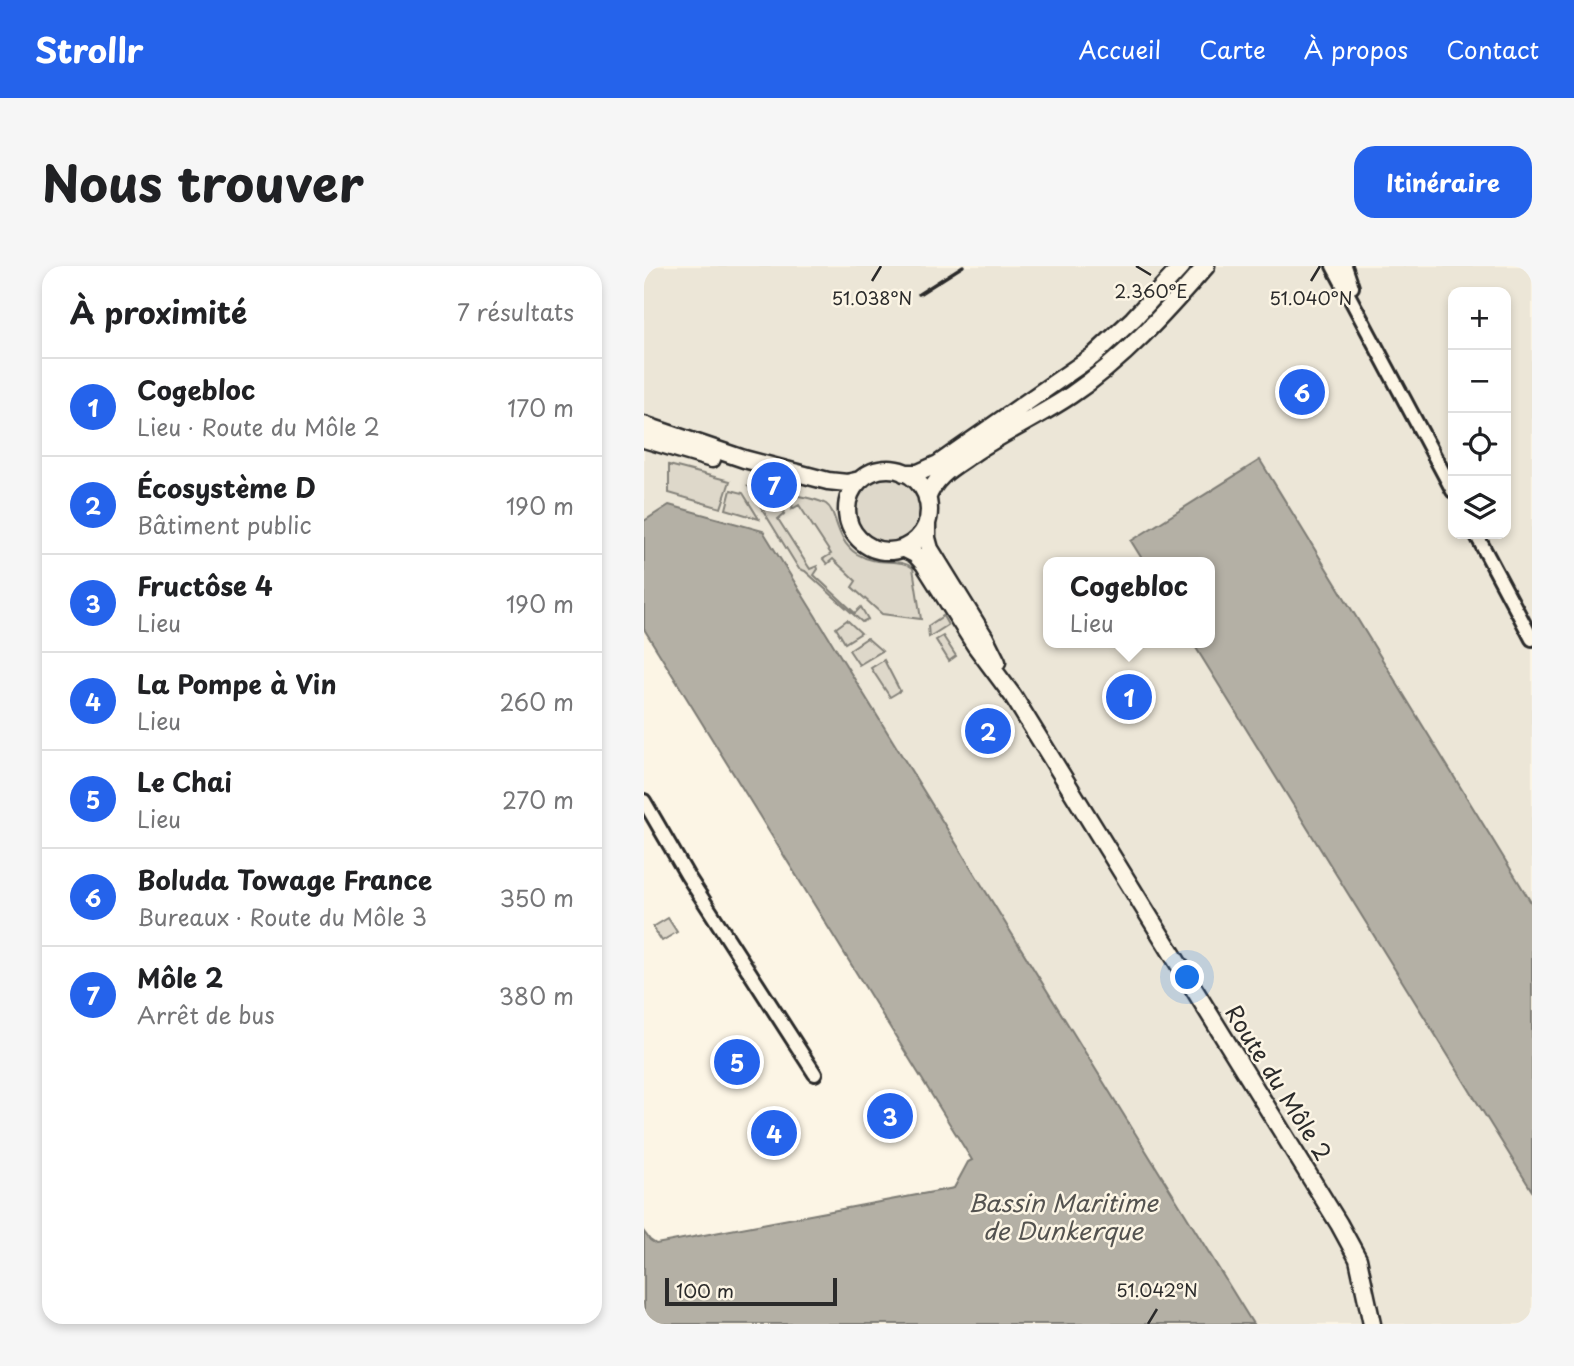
<!DOCTYPE html>
<html lang="fr">
<head>
<meta charset="utf-8">
<style>
  body { margin:0; font-family:"Playpen Sans",sans-serif; background:#f6f6f6; color:#202124 }
  .controls { position:absolute; right:21px; top:21px; display:grid; overflow:hidden; border-radius:14px; box-shadow:0 4px 10px #0003 }
  .controls button { width:63px; height:63px; display:grid; place-items:center; padding:0; border:0; border-bottom:2px solid #e0e0e0; background:#fff; color:#202124; font:35px sans-serif }
  .scale { position:absolute; left:21px; bottom:18px; width:172px; box-sizing:border-box; padding-left:7px; border:4px solid #2b2b2b; border-top:0; font-size:19px; line-height:24px; white-space:nowrap; color:#2b2b2b; -webkit-text-stroke:5px #fcf5e5; paint-order:stroke }
  .you { position:absolute; left:544px; top:712px; width:24px; height:24px; margin:-18px; border:5px solid #fff; border-radius:50%; background:#1a73e8; box-shadow:0 0 0 10px #1a73e833 }
  .badge { display:grid; place-items:center; width:46px; height:46px; border-radius:50%; background:#2563eb; color:#fff; font-size:23px; font-weight:700 }
  .pin { position:absolute; translate:-50% -50%; border:4px solid #fff; box-shadow:0 2px 7px #0006 }
  .popup { position:absolute; left:399px; top:291px; width:172px; height:91px; box-sizing:border-box; display:grid; place-content:center; border-radius:14px; background:#fff; filter:drop-shadow(0 2px 5px #0005); font-size:23px; white-space:nowrap; color:#757577 }
  .popup b { font-size:26px; color:#202124 }
  .popup::after { content:''; position:absolute; left:50%; top:100%; margin-left:-14px; border:14px solid transparent; border-top-color:#fff }
  .list { margin:0; padding:0; list-style:none }
  h2 { display:flex; justify-content:space-between; align-items:center; height:91px; margin:0; padding:0 28px; font-size:30px }
  h2 small { font-size:23px; font-weight:400; color:#757577 }
  .list li { display:grid; grid-template-columns:46px 1fr auto; gap:21px; align-items:center; box-sizing:border-box; height:98px; padding:0 28px; border-top:2px solid #e0e0e0 }
  .list b { display:block; font-size:26px; white-space:nowrap }
  .list p { margin:0; font-size:23px; white-space:nowrap; color:#757577 }
  .list em { font-size:23px; font-style:normal; color:#757577 }
  .icon { flex:none; width:38px; height:38px; fill:none; stroke:currentColor; stroke-width:2; stroke-linecap:round; stroke-linejoin:round }
  .map { position:relative; flex:none; width:888px; height:1058px; overflow:hidden; border-radius:21px }
  header { display:flex; align-items:center; gap:42px; box-sizing:border-box; height:98px; padding:0 35px; background:#2563eb; color:#fff }
  header strong { font-size:33px }
  nav { display:flex; gap:38px; margin-inline-start:auto; font-size:24px }
  .intro { display:flex; align-items:center; justify-content:space-between; box-sizing:border-box; height:168px; padding:0 42px }
  h1 { margin:0; font-size:49px }
  .button { padding:18px 32px; border-radius:21px; background:#2563eb; color:#fff; font-size:24px; font-weight:700 }
  main { display:flex; gap:42px; padding:0 42px }
  aside { flex:1; background:#fff; border-radius:21px; box-shadow:0 4px 10px #0003 }
  .map>svg:first-child { display:block }
  .built { fill:#ece6d7; fill-rule:evenodd }
  .green { fill:#ded8ca; stroke:#84827a; stroke-width:2 }
  .water { fill:#b4b0a5; stroke:#7d7b74; stroke-width:2 }
  .lines { fill:none; stroke-linecap:round; stroke-linejoin:round }
  .minor-casing { stroke:#2b2b2b; stroke-width:18 }
  .major-casing { stroke:#2b2b2b; stroke-width:21 }
  .minor { stroke:#fcf5e5; stroke-width:12 }
  .major { stroke:#fcf5e5; stroke-width:16 }
  .rail { stroke:#2b2b2b; stroke-width:3.5 }
  .ticks { fill:none; stroke:#2b2b2b; stroke-width:2.5 }
  .labels { text-anchor:middle; stroke-width:5; stroke-linejoin:round; paint-order:stroke }
  .street-label { font-size:23px; fill:#2b2b2b; stroke:#fcf5e5 }
  .water-label { font-size:24px; font-style:italic; fill:#545350; stroke:#fcf5e5 }
  .ticks-label { font-size:18px; text-anchor:middle; fill:#2b2b2b; stroke:#fcf5e5; stroke-width:5; stroke-linejoin:round; paint-order:stroke }
</style>
</head>
<body>
<header>
<strong>Strollr</strong>
<nav><a>Accueil</a><a>Carte</a><a>À propos</a><a>Contact</a></nav>
</header>
<div class="intro"><h1>Nous trouver</h1><a class="button">Itinéraire</a></div>
<main>
<aside>
<h2>À proximité<small>7 résultats</small></h2>
<ul class="list">
<li><span class="badge">1</span><div><b>Cogebloc</b><p>Lieu · Route du Môle 2</p></div><em>170 m</em></li>
<li><span class="badge">2</span><div><b>Écosystème D</b><p>Bâtiment public</p></div><em>190 m</em></li>
<li><span class="badge">3</span><div><b>Fructôse 4</b><p>Lieu</p></div><em>190 m</em></li>
<li><span class="badge">4</span><div><b>La Pompe à Vin</b><p>Lieu</p></div><em>260 m</em></li>
<li><span class="badge">5</span><div><b>Le Chai</b><p>Lieu</p></div><em>270 m</em></li>
<li><span class="badge">6</span><div><b>Boluda Towage France</b><p>Bureaux · Route du Môle 3</p></div><em>350 m</em></li>
<li><span class="badge">7</span><div><b>Môle 2</b><p>Arrêt de bus</p></div><em>380 m</em></li>
</ul>
</aside>
<div class="map">
<svg width="888" height="1058" viewBox="0 0 888 1058">
  <rect width="100%" height="100%" fill="#fcf5e5"/>
  <filter id="ink" filterUnits="userSpaceOnUse"><feTurbulence type="fractalNoise" baseFrequency=".0143" numOctaves="2"/><feDisplacementMap in="SourceGraphic" scale="14" xChannelSelector="R" yChannelSelector="G"/><feConvolveMatrix kernelMatrix="1 2 1 2 8 2 1 2 1" color-interpolation-filters="sRGB"/></filter>
  <g filter="url(#ink)">
    <path class="built" d="M 0,0 L 888,0 L 888,638 L 616,194 L 487,276 L 500,296 L 405,296 L 405,377 L 549,377 L 888,925 L 888,1058 L 609,1058 L 119,265 L 26,239 L 0,255 ZM 809,26 L 862,26 L 862,268 L 809,268 Z"/>
    <path class="green" d="M 25,199 L 86,215 L 77,242 L 25,227 Z
      M211 244a33 33 0 1 1 66 0a33 33 0 1 1-66 0Z
      M 104,220 L 144,228 L 140,248 L 134,253 L 166,303 L 173,300 L 174,303 L 170,309 L 211,347 L 217,341 L 224,353 L 218,356 L 161,305 L 155,303 Z
      M 87,224 L 99,227 L 115,253 L 82,243 Z
      M 150,229 C 160,231 174,233 182,238 C 194,246 190,273 213,288 C 234,301 255,291 269,302 L 277,353 L 238,348 L 208,321 L 212,315 L 189,293 L 183,298 L 179,293 L 187,288 L 155,239 L 148,243 Z
      M 299,350 L 304,359 L 285,371 L 284,360 Z
      M 203,354 L 217,367 L 201,377 L 192,362 Z
      M 299,370 L 312,390 L 305,395 L 292,374 Z
      M 223,372 L 238,385 L 215,399 L 205,384 Z
      M 240,394 L 256,425 L 246,431 L 227,402 Z
      M 24,652 L 33,666 L 18,675 L 9,661 Z"/>
    <path class="water" d="M 616,194 L 888,638 L 888,925 L 549,377 L 566,377 L 566,296 L 500,296 L 487,275 Z
      M 25,239 L 119,265 L 609,1058 L 0,1058 L 0,966 L 6,974 L 12,978 L 310,922 L 324,896 L 328,894 L 0,363 L 0,255 Z"/>
    <g class="lines">
      <defs>
        <path id="minor" d="M 689,0 L 809,225
          M 701,0 L 708,21
          M 832,268 L 888,373
          M 0,535 L 43,609 L 171,808"/>
        <path id="major" d="M 0,159 L 100,193 L 184,215 L 203,217 L 216,214
          M 0,173 L 68,193
          M203 244a41 41 0 1 1 82 0a41 41 0 1 1-82 0Z
          M 260,207 L 274,207 L 294,198 L 449,90 L 489,53 L 538,0
          M 283,233 C 291,209 311,200 331,186 C 362,165 396,150 427,129 C 479,94 521,47 562,0
          M 283,256 L 283,272 L 286,283 L 341,372 L 353,396
          M 259,282 L 271,288 L 280,298 L 331,379 L 369,430 L 695,958 L 714,993 L 728,1058"/>
      </defs>
      <use href="#minor" class="minor-casing"/>
      <use href="#major" class="major-casing"/>
      <use href="#minor" class="minor"/>
      <use href="#major" class="major"/>
      <path class="rail" d="M 275,28 L 319,0"/>
    </g>
  </g>
  <path class="ticks" d="M 492,0 L 507,9M 228,15 L 237,0M 667,15 L 676,0M 504,1058 L 513,1043"/>
  <g class="labels">
    <g class="street-label">
      <text transform="translate(634 817) rotate(58)" y="8">Route du Môle 2</text>
    </g>
    <g class="water-label">
      <text x="419" y="946">Bassin Maritime<tspan x="419" dy="28">de Dunkerque</tspan></text>
    </g>
  </g>
  <g class="ticks-label">
    <text x="507" y="32">2.360°E</text>
    <text x="228" y="39">51.038°N</text>
    <text x="667" y="39">51.040°N</text>
    <text x="513" y="1031">51.042°N</text>
  </g>
</svg>
<div class="controls">
<button>+</button>
<button>−</button>
<button><svg class="icon" aria-label="locate" viewBox="0 0 24 24"><circle cx="12" cy="12" r="6"/><path d="M12 2v4M12 18v4M2 12h4M18 12h4"/></svg></button>
<button><svg class="icon" aria-label="layers" viewBox="0 0 24 24"><path d="M12 4l9 5-9 5-9-5zM3 14l9 5 9-5"/></svg></button>
</div>
<div class="scale">100 m</div>
<div class="you"></div>
<div class="pin badge" style="left:485px;top:431px">1</div>
<div class="popup"><b>Cogebloc</b>Lieu</div>
<div class="pin badge" style="left:344px;top:465px">2</div>
<div class="pin badge" style="left:246px;top:850px">3</div>
<div class="pin badge" style="left:130px;top:867px">4</div>
<div class="pin badge" style="left:93px;top:796px">5</div>
<div class="pin badge" style="left:658px;top:126px">6</div>
<div class="pin badge" style="left:130px;top:219px">7</div>
</div>
</main>
</body>
</html>
